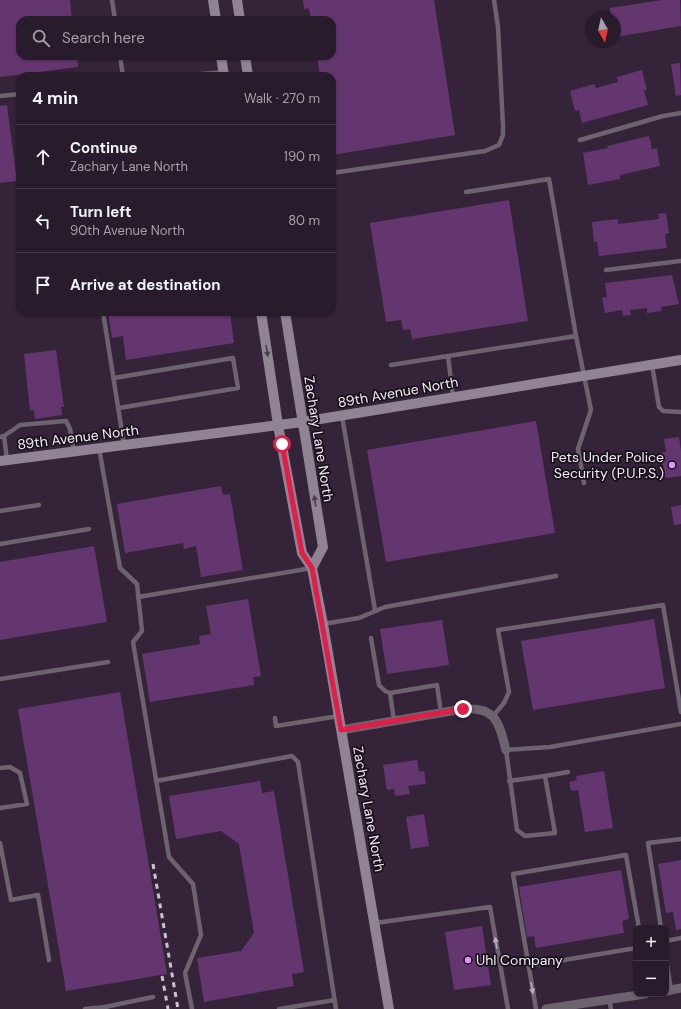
<!DOCTYPE html>
<html lang="en">
<head>
<meta charset="utf-8">
<style>
  body { margin:0; font-family:"DM Sans",sans-serif; background:#302433; color:#f1f3f6 }
  .controls { position:absolute; right:12px; bottom:12px; display:grid; overflow:hidden; border-radius:8px; box-shadow:0 1px 3px #0004 }
  .controls button { width:36px; height:36px; display:grid; place-items:center; padding:0; border:0; border-bottom:1px solid #443947; background:#281b2b; color:#f1f3f6; font:20px sans-serif }
  .compass { position:absolute; left:585px; top:12px; width:36px; height:36px; border-radius:50%; background:#281b2b; box-shadow:0 1px 3px #0004; rotate:171deg }
  .stop { position:absolute; width:12px; height:12px; margin:-9px; border:3px solid #e11d48; border-radius:50%; background:#fff }
  .stop.end { background:#e11d48; border-color:#fff; box-shadow:0 1px 4px #0008 }
  .list { margin:0; padding:0; list-style:none }
  h2 { display:flex; justify-content:space-between; align-items:center; height:52px; margin:0; padding:0 16px; font-size:17px }
  h2 small { font-size:13px; font-weight:400; color:#a5a1a9 }
  .list li { display:grid; grid-template-columns:26px 1fr auto; gap:12px; align-items:center; box-sizing:border-box; height:64px; padding:0 16px; border-top:1px solid #443947 }
  .list b { display:block; font-size:15px; white-space:nowrap }
  .list p { margin:0; font-size:13px; white-space:nowrap; color:#a5a1a9 }
  .list em { font-size:13px; font-style:normal; color:#a5a1a9 }
  .icon { flex:none; width:22px; height:22px; fill:none; stroke:currentColor; stroke-width:2; stroke-linecap:round; stroke-linejoin:round }
  .map { position:relative; flex:none; width:681px; height:1009px; overflow:hidden }
  .search { position:absolute; background:#281b2b; box-shadow:0 1px 3px #0004; left:16px; top:16px; width:320px; height:44px; display:flex; align-items:center; gap:10px; box-sizing:border-box; padding:0 14px; border-radius:12px; color:#a5a1a9; font-size:15px }
  .panel { position:absolute; background:#281b2b; box-shadow:0 1px 3px #0004; left:16px; top:72px; width:320px; height:244px; border-radius:12px }
  .map>svg:first-child { display:block }
  .building { fill:#643670 }
  .lines { fill:none; stroke-linecap:round; stroke-linejoin:round }
  .lane { stroke:#6c636e; stroke-width:4.5 }
  .street { stroke:#6c636e; stroke-width:9 }
  .secondary { stroke:#908394; stroke-width:10 }
  .rail { stroke:#cdc1d0; stroke-width:3; stroke-dasharray:5 5; stroke-linecap:butt }
  .oneway { fill:#483f4b }
  .oneway2 { fill:#b7adba }
  .route { stroke:#e11d48; stroke-width:5 }
  .poi-dot { fill:#de98f2; stroke:#18111a; stroke-width:1.5 }
  .labels { text-anchor:middle; stroke-width:3.5; stroke-linejoin:round; paint-order:stroke }
  .street-label { font-size:14px; fill:#f5eaf8; stroke:#18111a }
  .poi-label { font-size:14px; fill:#f5eaf8; stroke:#18111a; text-anchor:end }
</style>
</head>
<body>
<div class="map">
<svg width="681" height="1009" viewBox="0 0 681 1009">
  <rect width="100%" height="100%" fill="#352439"/>
  <path class="building" d="M 0,0 L 70,0 L 72,20 L 20,20 L 20,56 L 77,56 L 78,67 L 0,77 Z
    M 303,0 L 434,0 L 455,135 L 332,155 L 332,76 L 320,76 L 317,56 L 332,56 L 332,20 L 311,20 L 309,8 L 304,9 Z
    M 662,0 L 680,0 L 681,26 L 615,37 L 615,18 L 611,18 L 610,8 Z
    M 680,63 L 681,95 L 676,96 L 671,64 Z
    M 642,70 L 647,90 L 644,90 L 648,105 L 582,123 L 579,110 L 575,111 L 570,91 L 594,84 L 596,88 L 618,82 L 617,77 Z
    M 7,105 L 17,181 L 0,183 L 0,106 Z
    M 649,136 L 652,149 L 657,148 L 660,166 L 620,175 L 620,179 L 588,185 L 583,153 L 608,148 L 607,146 Z
    M 509,200 L 528,321 L 412,339 L 410,329 L 403,330 L 401,320 L 386,322 L 370,223 Z
    M 666,213 L 669,233 L 665,234 L 667,248 L 599,256 L 597,242 L 594,242 L 592,222 L 618,219 L 618,224 L 659,219 L 658,214 Z
    M 672,275 L 679,304 L 661,307 L 662,311 L 647,313 L 647,308 L 630,310 L 631,315 L 623,316 L 622,310 L 605,313 L 602,298 L 607,297 L 605,283 Z
    M 108,312 L 230,312 L 234,343 L 126,360 L 123,336 L 112,338 Z
    M 56,350 L 64,407 L 61,407 L 62,415 L 35,419 L 34,410 L 30,411 L 24,354 Z
    M 536,421 L 555,533 L 386,562 L 367,450 Z
    M 679,437 L 681,451 L 681,476 L 665,478 L 661,453 L 666,452 L 664,439 Z
    M 221,486 L 223,495 L 230,494 L 243,570 L 201,577 L 196,546 L 184,549 L 183,543 L 125,553 L 117,504 Z
    M 681,505 L 681,524 L 674,525 L 671,507 Z
    M 94,546 L 107,622 L 0,640 L 0,562 Z
    M 248,599 L 261,676 L 253,677 L 254,685 L 150,702 L 142,654 L 200,644 L 199,636 L 211,634 L 206,606 Z
    M 654,619 L 665,688 L 533,710 L 521,641 Z
    M 442,620 L 449,665 L 387,674 L 380,629 Z
    M 120,692 L 167,974 L 66,991 L 18,709 Z
    M 417,760 L 419,772 L 424,771 L 426,784 L 408,786 L 410,794 L 395,796 L 394,789 L 387,790 L 383,765 Z
    M 604,771 L 613,828 L 585,832 L 578,790 L 571,791 L 569,782 L 577,780 L 576,776 Z
    M 260,781 L 262,793 L 274,791 L 304,972 L 292,974 L 294,986 L 204,1002 L 197,958 L 241,951 L 254,933 L 239,844 L 221,831 L 176,839 L 169,796 Z
    M 424,814 L 429,846 L 411,849 L 406,817 Z
    M 681,860 L 681,929 L 676,930 L 673,912 L 666,913 L 658,864 Z
    M 621,870 L 629,919 L 622,921 L 624,933 L 536,948 L 534,936 L 527,937 L 519,887 Z
    M 482,926 L 491,985 L 454,990 L 445,932 Z"/>
  <g class="lines">
    <path class="lane" d="M 112,0 L 115,20
      M 120,56 L 123,76
      M 178,76 L 224,72
      M 0,96 L 20,94
      M 580,140 L 663,116 L 681,113
      M 332,173 L 485,151 L 499,145 L 503,135 L 503,126 L 498,27 L 494,0
      M 466,192 L 549,179 L 576,336
      M 606,270 L 681,261
      M 103,312 L 124,445
      M 448,356 L 453,397
      M 391,365 L 576,336 L 591,410 L 578,449 L 584,483
      M 652,365 L 659,407 L 663,411 L 681,412
      M 114,378 L 233,358 L 238,388 L 119,408
      M 342,416 L 375,610
      M 4,436 L 20,425 L 66,421 L 70,429 L 74,451
      M 0,437 L 4,436 L 7,460
      M 99,448 L 120,568 L 137,584 L 142,631 L 133,642 L 169,857 L 193,884 L 201,935 L 185,973 L 192,1009
      M 0,511 L 39,505
      M 0,544 L 89,529
      M 138,597 L 312,568
      M 323,624 L 359,618 L 385,607 L 556,576
      M 371,638 L 379,685 L 385,691 L 390,693
      M 0,679 L 108,662
      M 493,716 L 504,703 L 509,692 L 498,630 L 663,605 L 681,712
      M 275,718 L 276,726 L 339,716
      M 394,721 L 390,693 L 437,685 L 441,713
      M 0,768 L 10,767 L 20,773 L 27,804 L 0,808
      M 568,772 L 545,776 L 555,833 L 525,836 L 517,830 L 506,750 L 550,747 L 681,724
      M 156,781 L 292,756 L 298,762 L 336,1009
      M 509,781 L 545,776
      M 0,843 L 11,900 L 38,895 L 49,960
      M 375,923 L 490,907 L 508,1009
      M 661,928 L 648,843 L 681,839
      M 666,941 L 681,938
      M 666,958 L 671,990
      M 528,966 L 636,948
      M 609,999 L 611,1009
      M 85,1009 L 105,1007
      M 106,1009 L 105,1007 L 153,997
      M 279,1009 L 335,1000
      M 536,1009 L 513,874 L 626,855 L 639,928"/>
    <path class="street" d="M 341,730 L 463,709 C 496,706 499,723 506,750
      M 666,991 L 681,988
      M 546,1009 L 645,994"/>
    <path class="secondary" d="M 213,0 L 216,20
      M 237,0 L 240,20
      M 221,56 L 224,76
      M 245,56 L 248,76
      M 261,312 L 278,425 L 302,553 L 312,568 L 323,624 L 389,1009
      M 285,312 L 323,547 L 312,568
      M 0,461 L 302,422 L 681,360"/>
    <path class="rail" d="M 153,864 L 178,1009
      M 162,976 L 168,1009"/>
  </g>
  <defs><path id="oneway-solid" d="M-6-.8H1V-3.2L6.5 0L1 3.2V.8H-6Z"/></defs>
  <g class="oneway">
    <use href="#oneway-solid" transform="translate(267 351) rotate(81)"/>
    <use href="#oneway-solid" transform="translate(315 501) rotate(-99)"/>
  </g>
  <g class="oneway2">
    <use href="#oneway-solid" transform="translate(496 943) rotate(-100)"/>
    <use href="#oneway-solid" transform="translate(532 988) rotate(80)"/>
  </g>
  <g class="lines">
    <path class="route" d="M 282,444 L 302,553 L 312,568 L 341,730 L 463,709"/>
  </g>
  <g class="poi-dot">
    <circle cx="672" cy="465" r="4"/>
    <circle cx="468" cy="960" r="4"/>
  </g>
  <g class="labels">
    <g class="street-label">
      <text transform="translate(398 392) rotate(-10)" y="5">89th Avenue North</text>
      <text transform="translate(78 437) rotate(-7)" y="5">89th Avenue North</text>
      <text transform="translate(319 439) rotate(81)" y="5">Zachary Lane North</text>
      <text transform="translate(369 809) rotate(80)" y="5">Zachary Lane North</text>
    </g>
    <g class="poi-label">
      <text x="664" y="462">Pets Under Police<tspan x="664" dy="16">Security (P.U.P.S.)</tspan></text>
      <text x="476" y="965" text-anchor="start">Uhl Company</text>
    </g>
  </g>
</svg>
<div class="controls">
<button>+</button>
<button>−</button>
</div>
<svg class="compass" viewBox="-18 -18 36 36"><path d="M0-13l5 13h-10z" fill="#e53935"/><path d="M0 13l5-13h-10z" fill="#a5a1a9"/></svg>
<div class="stop" style="left:282px;top:444px"></div>
<div class="stop end" style="left:463px;top:709px"></div>
<div class="search"><svg class="icon" aria-label="search" viewBox="0 0 24 24"><circle cx="10" cy="10" r="6"/><path d="M15 15l6 6"/></svg>Search here</div>
<section class="panel">
<h2>4 min<small>Walk · 270 m</small></h2>
<ul class="list">
<li><svg class="icon" aria-label="ahead" viewBox="0 0 24 24"><path d="M12 20V5M6 11l6-6 6 6"/></svg><div><b>Continue</b><p>Zachary Lane North</p></div><em>190 m</em></li>
<li><svg class="icon" aria-label="left" viewBox="0 0 24 24"><path d="M17 20v-9H6M10 6l-5 5 5 5"/></svg><div><b>Turn left</b><p>90th Avenue North</p></div><em>80 m</em></li>
<li><svg class="icon" aria-label="arrive" viewBox="0 0 24 24"><path d="M6 21V4h12l-3 4 3 4H6"/></svg><div><b>Arrive at destination</b></div></li>
</ul>
</section>
</div>
</body>
</html>
